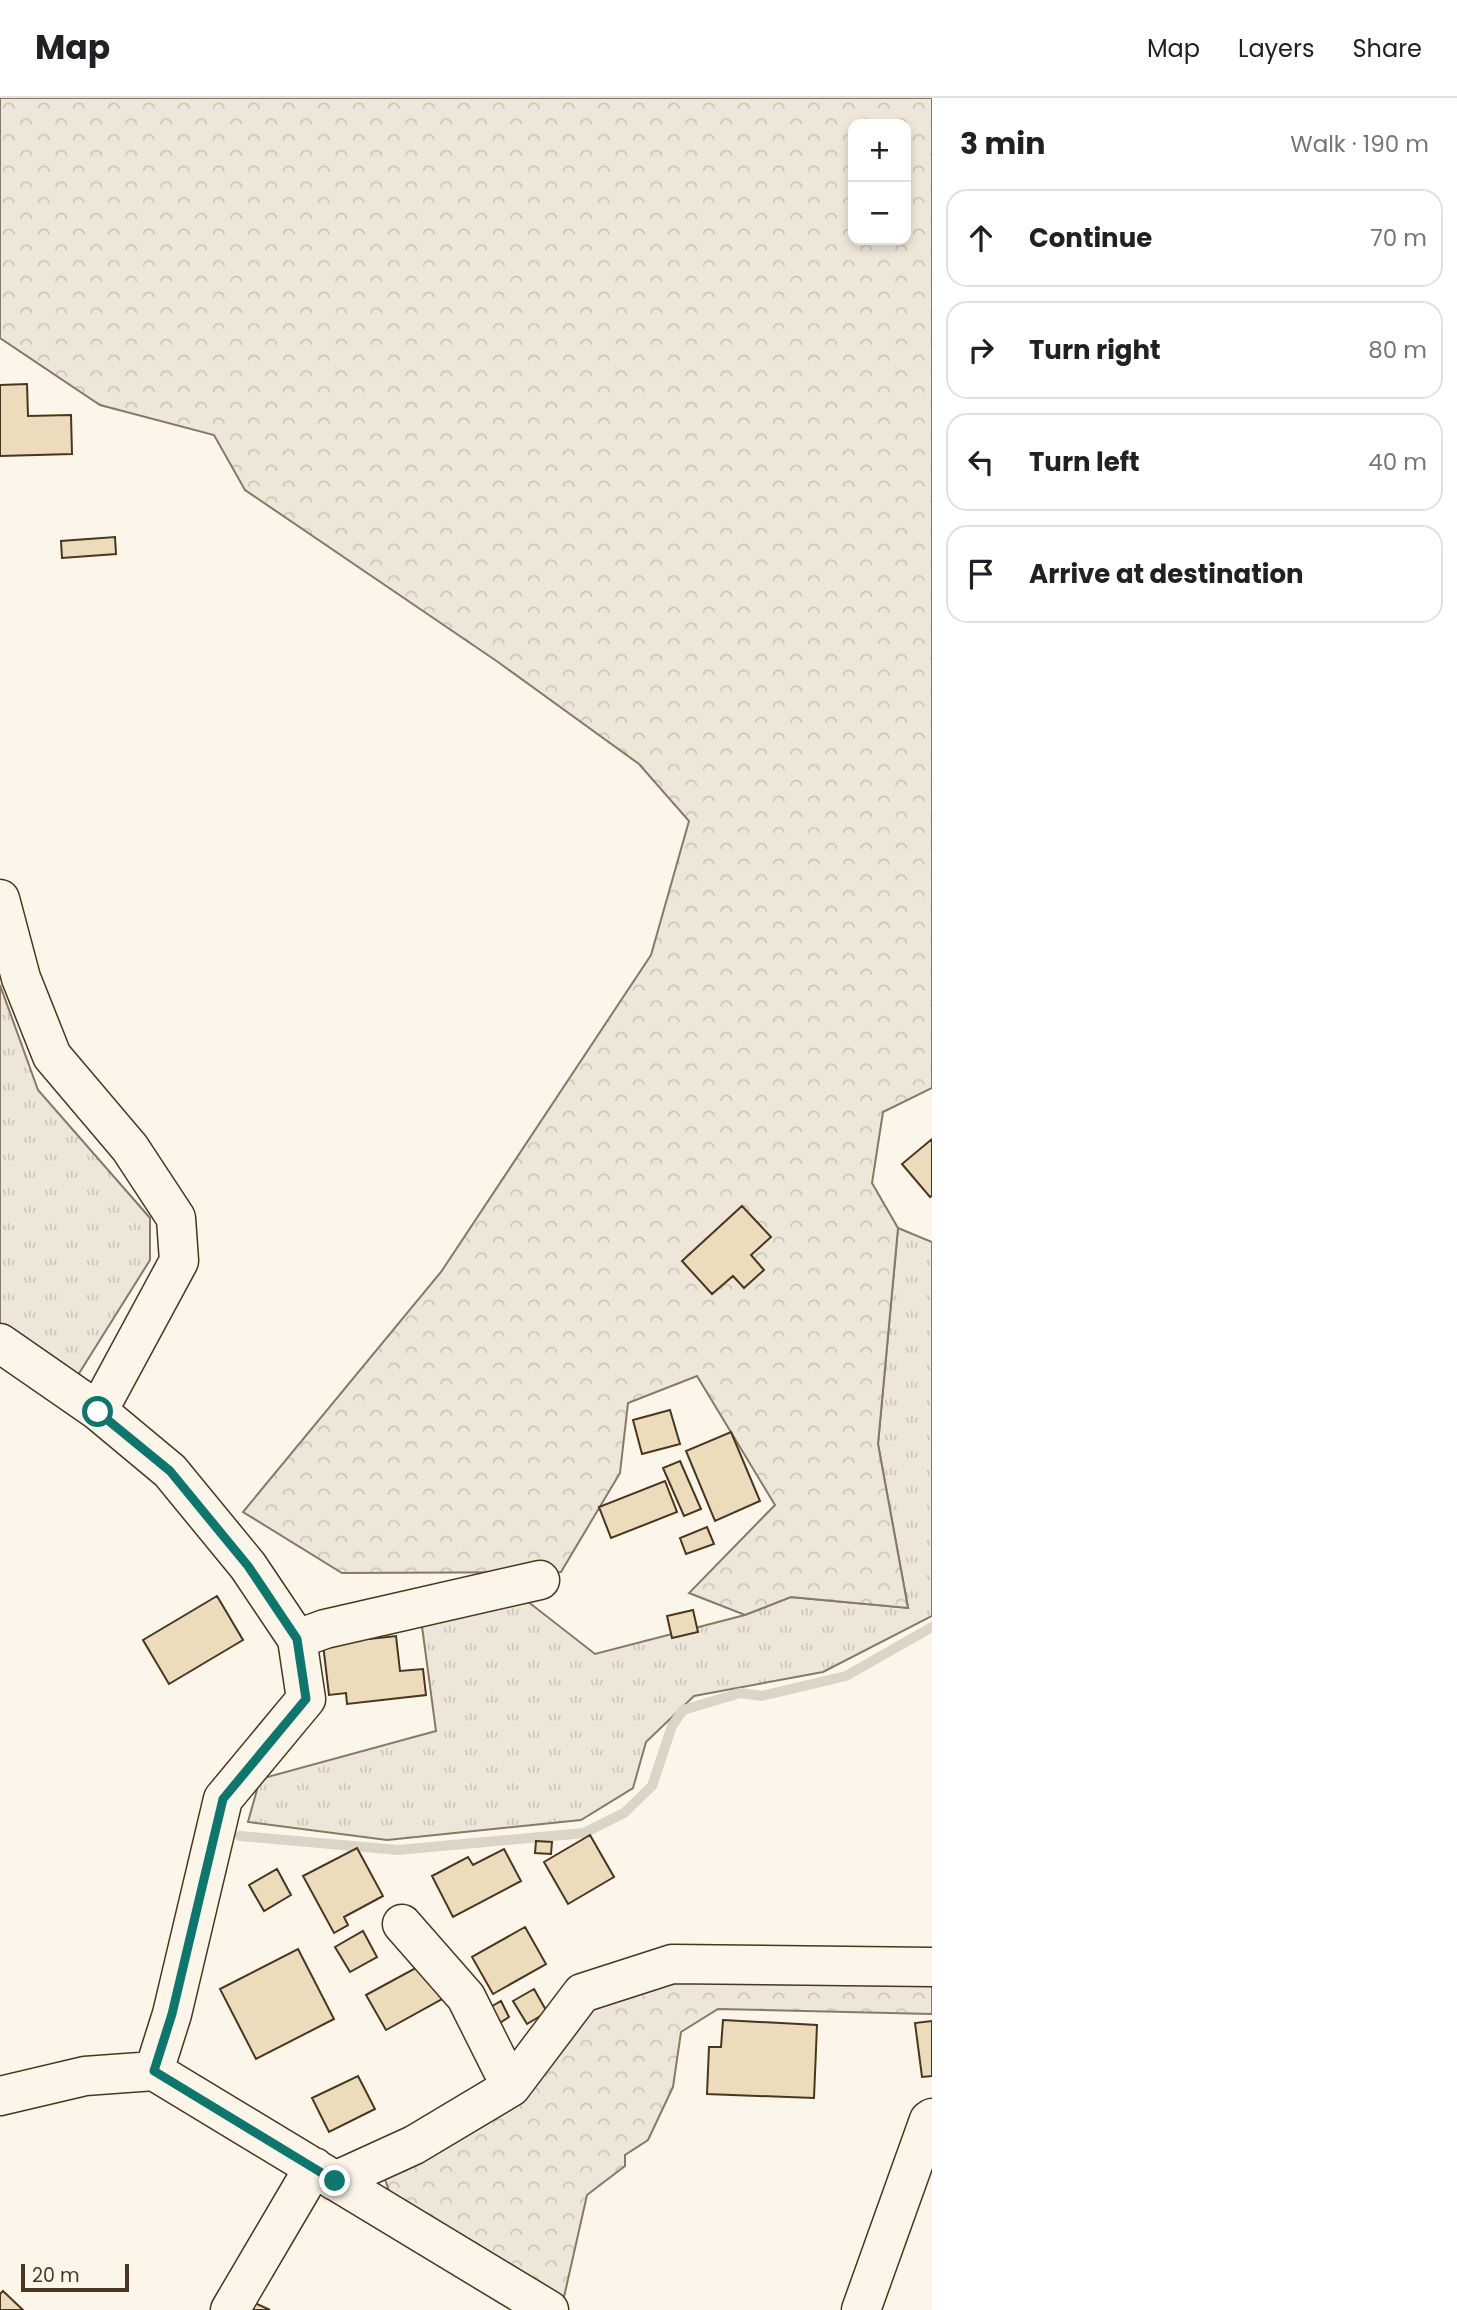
<!DOCTYPE html>
<html lang="en">
<head>
<meta charset="utf-8">
<style>
  body { margin:0; font-family:Poppins,sans-serif; background:#f2f2f2; color:#202124 }
  .controls { position:absolute; right:21px; top:21px; display:grid; overflow:hidden; border-radius:14px; box-shadow:0 4px 10px #0003 }
  .controls button { width:63px; height:63px; display:grid; place-items:center; padding:0; border:0; border-bottom:2px solid #e0e0e0; background:#fff; color:#202124; font:35px sans-serif }
  .scale { position:absolute; left:21px; bottom:18px; width:108px; box-sizing:border-box; padding-left:7px; border:4px solid #4a3520; border-top:0; font-size:19px; line-height:24px; white-space:nowrap; color:#4a3520; -webkit-text-stroke:5px #fbf6e9; paint-order:stroke }
  .stop { position:absolute; width:21px; height:21px; margin:-16px; border:5px solid #0f766e; border-radius:50%; background:#fff }
  .stop.end { background:#0f766e; border-color:#fff; box-shadow:0 2px 7px #0008 }
  .list { margin:0; padding:0; list-style:none }
  h2 { display:flex; justify-content:space-between; align-items:center; height:91px; margin:0; padding:0 28px; font-size:30px }
  h2 small { font-size:23px; font-weight:400; color:#757577 }
  .list li { display:grid; grid-template-columns:46px 1fr auto; gap:21px; align-items:center; box-sizing:border-box; height:98px; margin:0 14px 14px; padding:0 14px; border:2px solid #e0e0e0; border-radius:21px }
  .list b { display:block; font-size:26px; white-space:nowrap }
  .list em { font-size:23px; font-style:normal; color:#757577 }
  .icon { flex:none; width:38px; height:38px; fill:none; stroke:currentColor; stroke-width:2; stroke-linecap:round; stroke-linejoin:round }
  .map { position:relative; flex:none; width:932px; height:2212px; overflow:hidden }
  header { display:flex; align-items:center; gap:42px; box-sizing:border-box; height:98px; padding:0 35px; background:#fff; border-bottom:2px solid #e0e0e0 }
  header strong { font-size:33px }
  nav { display:flex; gap:38px; margin-inline-start:auto; font-size:24px }
  main { display:flex }
  aside { flex:1; background:#fff }
  .map>svg:first-child { display:block }
  .grass { fill:url(#grass-tufts); stroke:#887966; stroke-width:2 }
  .forest { fill:url(#forest-crowns); stroke:#887966; stroke-width:2; fill-rule:evenodd }
  .lines { fill:none; stroke-linecap:round; stroke-linejoin:round }
  .stream { stroke:#dcd4c6; stroke-width:10 }
  .building { fill:#ecdcbc; stroke:#4a3520; stroke-width:2 }
  .minor-casing { stroke:#4a3520; stroke-width:41 }
  .minor { stroke:#fbf6e9; stroke-width:38 }
  .route { stroke:#0f766e; stroke-width:9 }
</style>
</head>
<body>
<header>
<strong>Map</strong>
<nav><a>Map</a><a>Layers</a><a>Share</a></nav>
</header>
<main>
<div class="map">
<svg width="932" height="2212" viewBox="0 0 932 2212">
  <defs>
    <pattern id="grass-tufts" width="24" height="20" patternUnits="userSpaceOnUse" patternTransform="scale(1.75)"><rect width="24" height="20" fill="#ede6d9"/><path d="M3 7l-1-3M5 7V3M7 7l1-3M15 17l-1-3M17 17v-4M19 17l1-3" fill="none" stroke="#cdc6ba"/></pattern>
    <pattern id="forest-crowns" width="20" height="18" patternUnits="userSpaceOnUse" patternTransform="scale(1.75)"><rect width="20" height="18" fill="#ede6d9"/><path d="M2 6a3 3 0 1 1 6 0M12 15a3 3 0 1 1 6 0" fill="none" stroke="#cdc6ba"/></pattern>
  </defs>
  <rect width="100%" height="100%" fill="#fbf6e9"/>
  <path class="grass" d="M 0,887 L 38,992 L 150,1120 L 150,1162 L 73,1285 L 0,1232 Z
    M 898,1130 L 932,1144 L 932,1518 L 823,1574 L 694,1598 L 646,1644 L 633,1690 L 581,1722 L 387,1742 L 248,1724 L 260,1681 L 436,1633 L 421,1521 L 522,1499 L 595,1556 L 745,1517 L 790,1499 L 908,1510 L 878,1346 Z"/>
  <path class="forest" d="M 0,0 L 932,0 L 932,990 L 883,1014 L 872,1085 L 898,1130 L 878,1346 L 908,1510 L 791,1499 L 745,1517 L 689,1495 L 775,1407 L 697,1278 L 628,1305 L 620,1375 L 561,1474 L 342,1475 L 243,1414 L 441,1174 L 651,857 L 689,723 L 639,666 L 498,564 L 245,392 L 214,337 L 100,307 L 0,240 ZM 853,26 L 906,26 L 906,142 L 853,142 Z
    M 687,1876 L 932,1882 L 932,1916 L 718,1911 L 681,1934 L 673,1989 L 648,2042 L 625,2057 L 625,2068 L 587,2097 L 564,2199 L 389,2093 L 383,2075 L 590,1910 Z"/>
  <g class="lines">
    <path class="stream" d="M 240,1738 L 398,1752 L 584,1735 L 624,1715 L 652,1688 L 672,1628 L 683,1612 L 740,1595 L 762,1598 L 846,1578 L 932,1529"/>
  </g>
  <path class="building" d="M 27,286 L 28,318 L 71,317 L 72,356 L 0,358 L 0,287 Z
    M 115,439 L 116,456 L 62,460 L 61,443 Z
    M 932,1041 L 932,1098 L 930,1099 L 902,1066 Z
    M 742,1108 L 771,1139 L 751,1157 L 764,1172 L 744,1190 L 733,1178 L 712,1196 L 682,1163 Z
    M 670,1312 L 680,1346 L 642,1356 L 633,1322 Z
    M 731,1334 L 760,1403 L 715,1423 L 686,1353 Z
    M 680,1363 L 701,1411 L 684,1418 L 663,1370 Z
    M 665,1383 L 677,1414 L 611,1440 L 599,1409 Z
    M 707,1429 L 714,1446 L 686,1456 L 680,1440 Z
    M 217,1498 L 243,1542 L 169,1586 L 143,1542 Z
    M 693,1512 L 698,1534 L 672,1540 L 667,1518 Z
    M 369,1529 L 370,1541 L 396,1538 L 400,1573 L 423,1571 L 426,1597 L 347,1606 L 346,1595 L 329,1597 L 323,1546 Z
    M 590,1737 L 614,1779 L 568,1806 L 544,1764 Z
    M 536,1743 L 552,1744 L 551,1756 L 535,1755 Z
    M 357,1750 L 383,1798 L 344,1819 L 348,1827 L 334,1835 L 303,1778 Z
    M 504,1751 L 521,1783 L 453,1819 L 432,1778 L 468,1759 L 473,1767 Z
    M 277,1771 L 291,1797 L 264,1813 L 249,1787 Z
    M 525,1829 L 546,1866 L 493,1896 L 472,1859 Z
    M 363,1833 L 377,1859 L 350,1874 L 335,1849 Z
    M 298,1851 L 334,1921 L 256,1961 L 220,1891 Z
    M 423,1866 L 442,1901 L 386,1932 L 366,1897 Z
    M 534,1891 L 547,1914 L 527,1926 L 513,1903 Z
    M 501,1903 L 509,1919 L 498,1926 L 489,1910 Z
    M 723,1922 L 817,1927 L 814,2000 L 707,1996 L 709,1949 L 721,1949 Z
    M 932,1923 L 932,1978 L 922,1979 L 915,1925 Z
    M 358,1978 L 375,2011 L 329,2034 L 312,2000 Z
    M 3,2193 L 23,2212 L 0,2212 L 0,2196 Z
    M 244,2200 L 270,2212 L 239,2212 Z"/>
  <g class="lines">
    <defs>
      <path id="minor" d="M 0,801 L 21,880 L 52,958 L 130,1050 L 176,1120 L 179,1163 L 98,1313
        M 0,1245 L 98,1313 L 170,1373 L 248,1468 L 297,1541 L 306,1601 L 223,1701 L 172,1916 L 154,1973
        M 297,1541 L 325,1531 L 540,1482
        M 402,1826 L 466,1899 L 511,1989
        M 0,1998 L 85,1978 L 154,1973 L 549,2212
        M 335,2083 L 414,2047 L 511,1989 L 582,1895 L 672,1866 L 932,1869
        M 230,2212 L 314,2069
        M 861,2212 L 929,2022 L 932,2020"/>
    </defs>
    <use href="#minor" class="minor-casing"/>
    <use href="#minor" class="minor"/>
  </g>
  <g class="lines">
    <path class="route" d="M 98,1314 L 170,1373 L 248,1468 L 297,1541 L 306,1601 L 223,1701 L 172,1916 L 154,1973 L 335,2083"/>
  </g>
</svg>
<div class="controls">
<button>+</button>
<button>−</button>
</div>
<div class="scale">20 m</div>
<div class="stop" style="left:98px;top:1314px"></div>
<div class="stop end" style="left:335px;top:2083px"></div>
</div>
<aside>
<h2>3 min<small>Walk · 190 m</small></h2>
<ul class="list">
<li><svg class="icon" aria-label="ahead" viewBox="0 0 24 24"><path d="M12 20V5M6 11l6-6 6 6"/></svg><div><b>Continue</b></div><em>70 m</em></li>
<li><svg class="icon" aria-label="right" viewBox="0 0 24 24"><path d="M7 20v-9h11M14 6l5 5-5 5"/></svg><div><b>Turn right</b></div><em>80 m</em></li>
<li><svg class="icon" aria-label="left" viewBox="0 0 24 24"><path d="M17 20v-9H6M10 6l-5 5 5 5"/></svg><div><b>Turn left</b></div><em>40 m</em></li>
<li><svg class="icon" aria-label="arrive" viewBox="0 0 24 24"><path d="M6 21V4h12l-3 4 3 4H6"/></svg><div><b>Arrive at destination</b></div></li>
</ul>
</aside>
</main>
</body>
</html>
